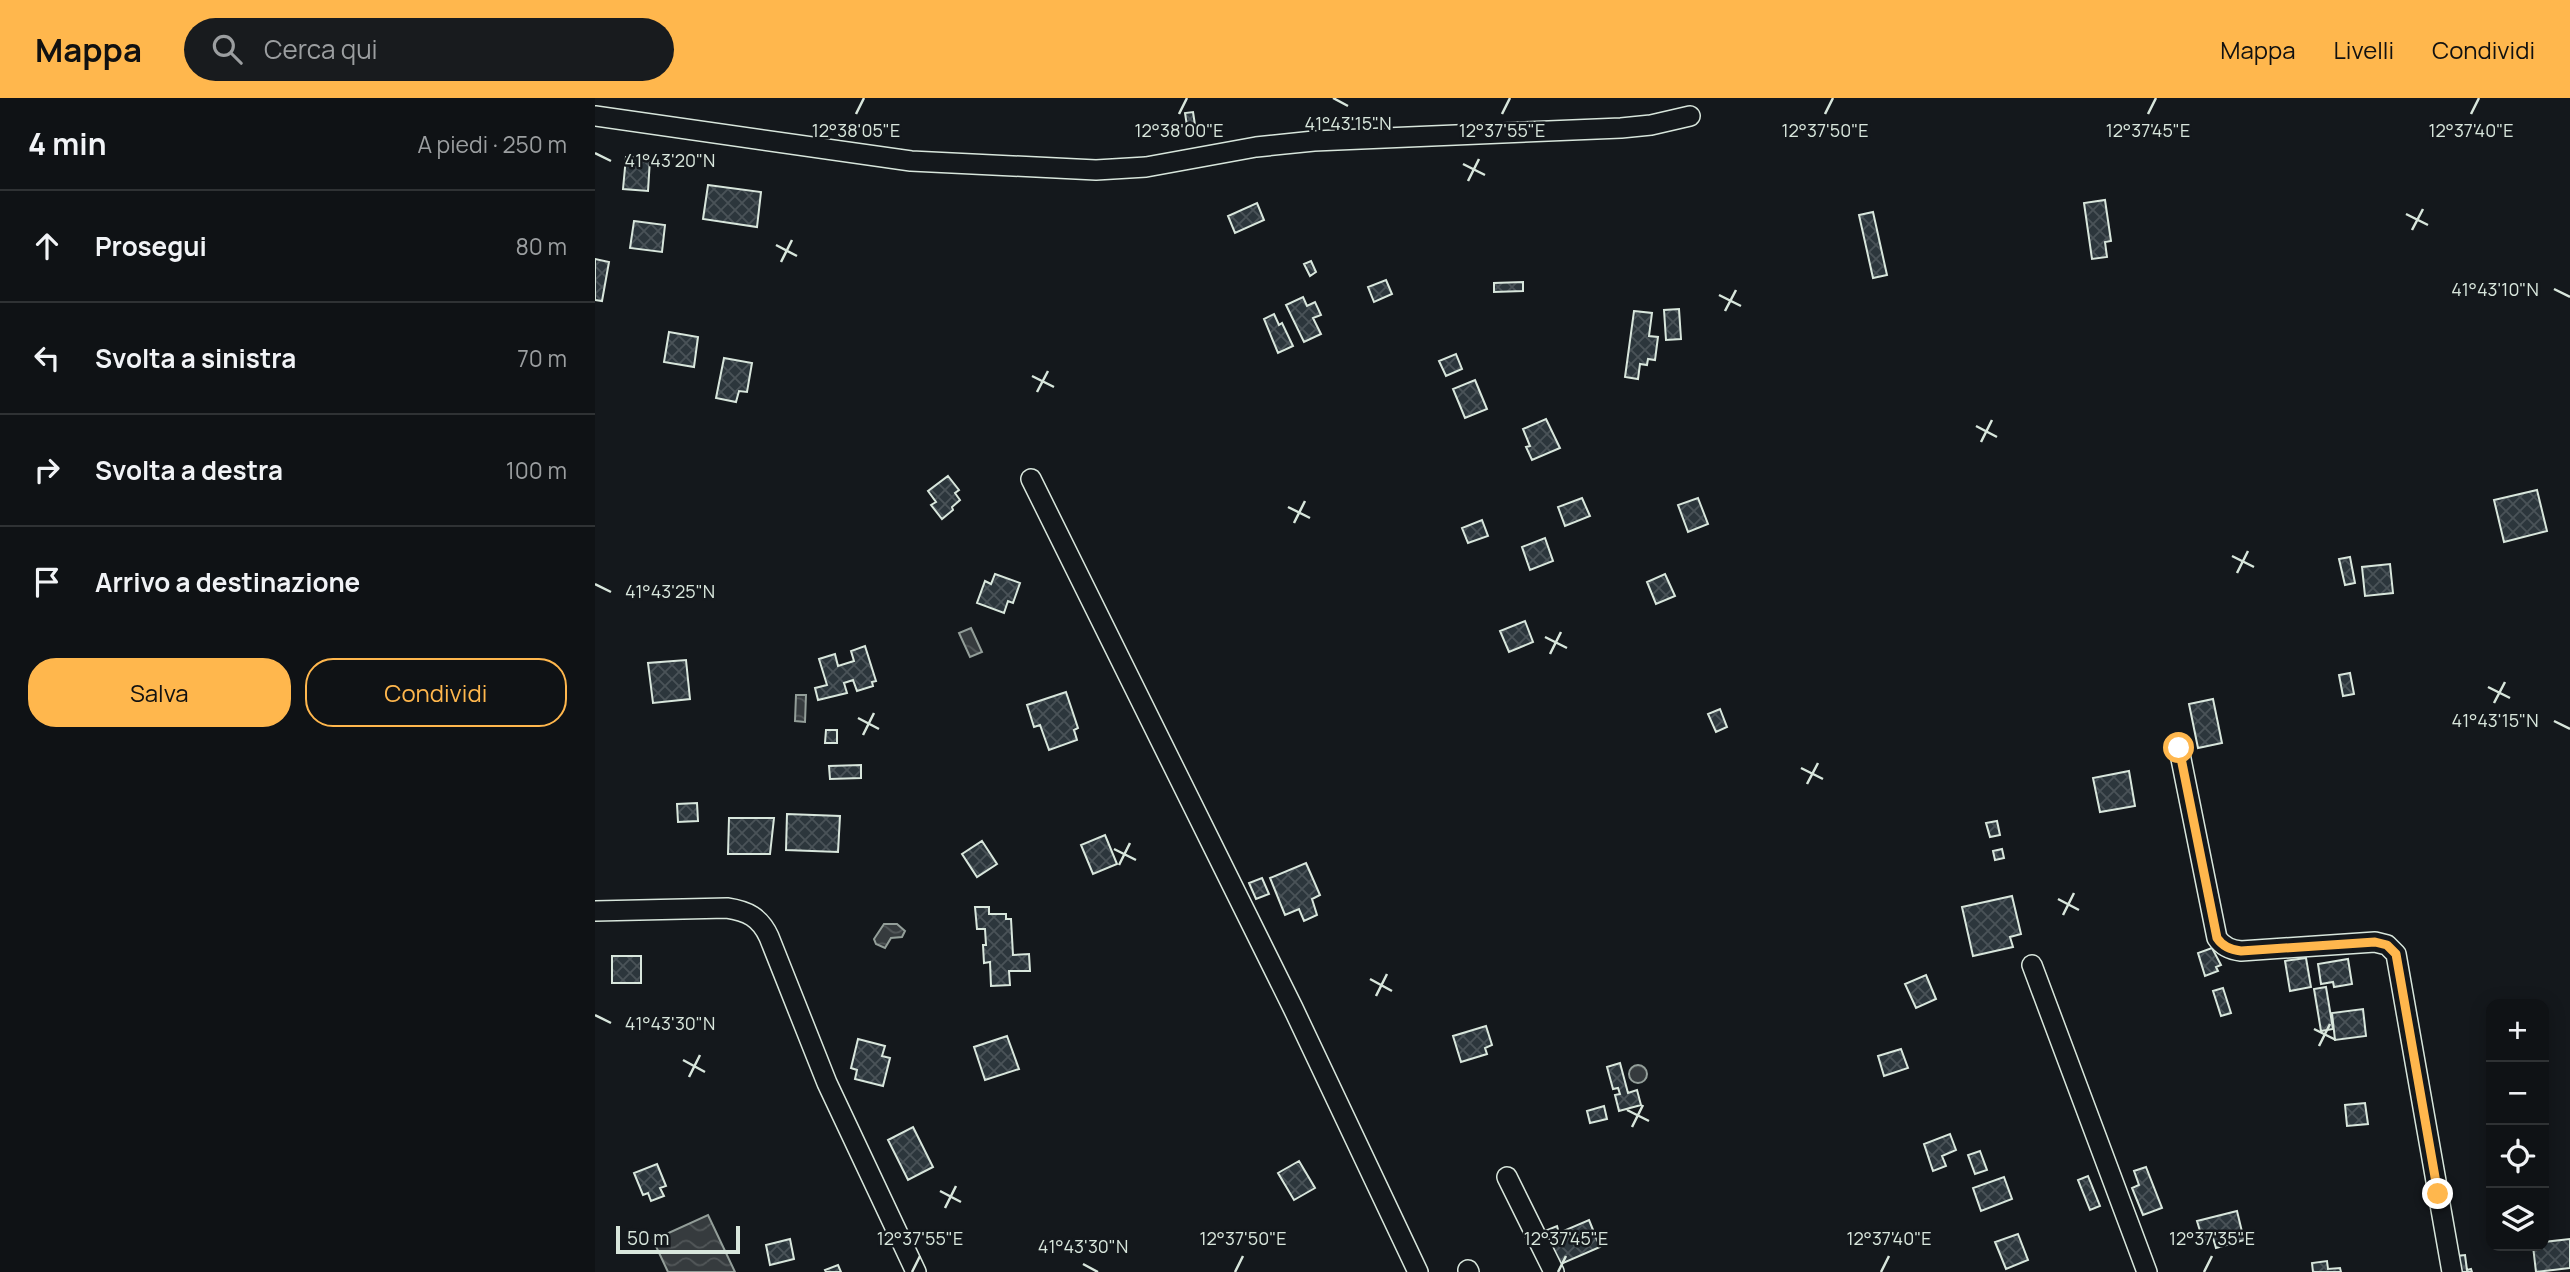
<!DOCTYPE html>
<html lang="it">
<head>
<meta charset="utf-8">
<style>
  body { margin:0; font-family:Manrope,sans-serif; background:#181b1e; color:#f1f3f6 }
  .controls { position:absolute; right:21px; bottom:21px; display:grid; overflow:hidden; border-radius:14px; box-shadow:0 4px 18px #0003 }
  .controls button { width:63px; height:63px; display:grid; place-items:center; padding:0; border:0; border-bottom:2px solid #2f3234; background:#0f1215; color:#f1f3f6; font:35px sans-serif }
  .scale { position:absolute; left:21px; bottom:18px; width:124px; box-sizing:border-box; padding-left:7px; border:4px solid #d8e6dc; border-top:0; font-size:19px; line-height:24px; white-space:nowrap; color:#d8e6dc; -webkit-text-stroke:5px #14181c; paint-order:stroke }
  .stop { position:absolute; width:21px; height:21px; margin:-16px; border:5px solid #ffb74d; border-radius:50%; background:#fff }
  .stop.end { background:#ffb74d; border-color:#fff; box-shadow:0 2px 7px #0008 }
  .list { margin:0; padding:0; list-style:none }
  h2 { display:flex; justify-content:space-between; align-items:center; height:91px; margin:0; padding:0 28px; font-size:30px }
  h2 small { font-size:23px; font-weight:400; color:#9b9ea0 }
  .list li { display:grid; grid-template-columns:46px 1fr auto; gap:21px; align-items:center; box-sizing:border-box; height:112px; padding:0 28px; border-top:2px solid #2f3234 }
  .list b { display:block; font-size:26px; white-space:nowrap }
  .list em { font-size:23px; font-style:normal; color:#9b9ea0 }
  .actions { display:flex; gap:14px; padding:21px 28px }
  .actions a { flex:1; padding:16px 0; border:2px solid #ffb74d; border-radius:28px; text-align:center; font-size:24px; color:#ffb74d }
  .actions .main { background:#ffb74d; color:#111 }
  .icon { flex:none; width:38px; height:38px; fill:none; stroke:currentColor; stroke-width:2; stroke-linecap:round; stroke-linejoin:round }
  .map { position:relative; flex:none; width:1975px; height:1174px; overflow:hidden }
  header { display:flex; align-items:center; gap:42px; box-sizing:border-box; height:98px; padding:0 35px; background:#ffb74d; color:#111 }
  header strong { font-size:33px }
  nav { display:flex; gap:38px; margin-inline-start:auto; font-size:24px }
  .search { width:490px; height:63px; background:#181b1e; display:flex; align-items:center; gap:18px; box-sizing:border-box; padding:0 24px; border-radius:38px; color:#9b9ea0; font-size:26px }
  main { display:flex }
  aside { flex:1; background:#0f1215 }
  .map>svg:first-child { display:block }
  .water { fill:url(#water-waves); stroke:#939e99; stroke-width:2 }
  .building { fill:url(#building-cross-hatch); stroke:#d8e6dc; stroke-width:2 }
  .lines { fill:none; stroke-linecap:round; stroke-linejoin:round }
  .minor-casing { stroke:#d8e6dc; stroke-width:22 }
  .minor { stroke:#14181c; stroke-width:19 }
  .route { stroke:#ffb74d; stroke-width:9 }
  .ticks { fill:none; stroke:#d8e6dc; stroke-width:2.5 }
  .ticks-label { font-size:18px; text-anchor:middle; fill:#d8e6dc; stroke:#14181c; stroke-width:5; stroke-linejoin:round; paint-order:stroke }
</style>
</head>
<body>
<header>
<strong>Mappa</strong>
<div class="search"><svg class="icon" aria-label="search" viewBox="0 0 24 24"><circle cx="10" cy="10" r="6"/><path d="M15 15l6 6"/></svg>Cerca qui</div>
<nav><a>Mappa</a><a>Livelli</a><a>Condividi</a></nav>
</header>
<main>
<aside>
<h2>4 min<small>A piedi · 250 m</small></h2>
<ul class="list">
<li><svg class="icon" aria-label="ahead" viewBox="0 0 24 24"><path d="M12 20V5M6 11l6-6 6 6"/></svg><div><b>Prosegui</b></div><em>80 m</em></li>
<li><svg class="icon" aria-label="left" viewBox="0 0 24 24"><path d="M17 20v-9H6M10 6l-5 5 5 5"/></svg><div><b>Svolta a sinistra</b></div><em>70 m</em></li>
<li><svg class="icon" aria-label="right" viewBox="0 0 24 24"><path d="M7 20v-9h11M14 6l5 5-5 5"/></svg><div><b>Svolta a destra</b></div><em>100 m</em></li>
<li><svg class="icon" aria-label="arrive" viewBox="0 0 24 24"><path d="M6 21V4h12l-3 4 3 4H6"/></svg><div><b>Arrivo a destinazione</b></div></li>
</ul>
<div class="actions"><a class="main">Salva</a><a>Condividi</a></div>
</aside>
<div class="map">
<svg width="1975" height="1174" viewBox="0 0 1975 1174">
  <defs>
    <pattern id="water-waves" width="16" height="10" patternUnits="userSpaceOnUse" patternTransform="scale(1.75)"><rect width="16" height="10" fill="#363b3e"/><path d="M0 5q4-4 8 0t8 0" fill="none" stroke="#525759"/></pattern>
    <pattern id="building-cross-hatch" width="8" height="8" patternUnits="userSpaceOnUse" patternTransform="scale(1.75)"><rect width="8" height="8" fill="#2c363c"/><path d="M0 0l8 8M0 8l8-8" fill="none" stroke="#4a5358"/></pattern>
  </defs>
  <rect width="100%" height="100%" fill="#14181c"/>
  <path class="water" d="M 376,530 L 387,554 L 375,559 L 364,535 Z
    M 201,597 L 211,597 L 210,624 L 200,623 Z
    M 289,826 L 302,826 L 310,833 L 307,839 L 296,840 L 290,850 L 281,846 L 279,841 Z
    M1034 976a9 9 0 1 1 18 0a9 9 0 1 1-18 0Z
    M 113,1117 L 140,1174 L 73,1174 L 58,1142 Z"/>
  <path class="building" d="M 598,14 L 600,27 L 592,28 L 590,15 Z
    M 31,59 L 55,61 L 53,93 L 28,91 Z
    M 113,87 L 166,94 L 162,129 L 108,121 Z
    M 1510,102 L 1516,143 L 1510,144 L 1512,159 L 1497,161 L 1489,105 Z
    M 662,105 L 669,122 L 640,135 L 633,118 Z
    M 1278,114 L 1292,177 L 1278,180 L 1264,117 Z
    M 39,123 L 70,127 L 67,154 L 35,150 Z
    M 0,161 L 14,164 L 7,203 L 0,202 Z
    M 716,163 L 721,174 L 715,178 L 709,166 Z
    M 791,182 L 797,196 L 779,204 L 773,189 Z
    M 928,184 L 928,193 L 899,194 L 899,185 Z
    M 708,199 L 712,208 L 720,204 L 726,217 L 718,220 L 726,236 L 709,244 L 691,207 Z
    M 1084,211 L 1086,241 L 1071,242 L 1069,212 Z
    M 1039,213 L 1057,215 L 1054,238 L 1063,239 L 1060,262 L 1053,261 L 1052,267 L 1045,266 L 1043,281 L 1030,279 Z
    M 679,216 L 684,227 L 687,225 L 698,248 L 683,255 L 669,221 Z
    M 74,234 L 103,239 L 99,269 L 69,264 Z
    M 861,256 L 867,271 L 851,278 L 844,263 Z
    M 129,260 L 157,265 L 152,294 L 144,293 L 141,304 L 121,300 Z
    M 880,282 L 892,311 L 870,320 L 858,291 Z
    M 951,321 L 965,350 L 937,362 L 931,349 L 935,348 L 928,331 Z
    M 353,378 L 364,392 L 360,395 L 365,402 L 357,409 L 358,412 L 347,421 L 336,407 L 341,404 L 333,393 Z
    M 1942,392 L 1952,433 L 1909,444 L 1899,402 Z
    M 987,400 L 995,418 L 970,428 L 963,409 Z
    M 1103,400 L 1113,426 L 1093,434 L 1083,407 Z
    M 887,422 L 893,438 L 873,445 L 867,430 Z
    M 950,440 L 958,463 L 935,472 L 927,449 Z
    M 1755,459 L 1760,485 L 1750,487 L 1744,461 Z
    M 1795,466 L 1798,495 L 1770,498 L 1767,469 Z
    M 400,476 L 425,485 L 418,505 L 413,503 L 409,515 L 382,505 L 390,483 L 396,486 Z
    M 1070,476 L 1080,498 L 1061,506 L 1052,484 Z
    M 930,523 L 938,544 L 914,554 L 905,533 Z
    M 270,548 L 281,583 L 277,584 L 278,588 L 262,593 L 258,582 L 249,585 L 252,595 L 223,602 L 220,590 L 232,587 L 224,561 L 240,556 L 243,568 L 259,563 L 256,553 Z
    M 91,562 L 95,601 L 58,605 L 53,565 Z
    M 1755,575 L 1759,596 L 1748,598 L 1744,577 Z
    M 471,594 L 483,630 L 479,632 L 482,642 L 454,652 L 445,627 L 439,629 L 432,607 Z
    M 1618,601 L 1627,645 L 1603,650 L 1594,606 Z
    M 1125,611 L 1132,629 L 1121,634 L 1113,616 Z
    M 231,632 L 242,632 L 242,645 L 230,645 Z
    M 266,667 L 266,680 L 235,681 L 234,668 Z
    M 1534,673 L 1540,708 L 1505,714 L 1498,680 Z
    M 102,705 L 103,723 L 83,724 L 82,706 Z
    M 192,716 L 245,718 L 243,754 L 191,752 Z
    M 134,720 L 179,720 L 175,756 L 133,756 Z
    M 1402,723 L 1405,737 L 1395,739 L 1391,725 Z
    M 510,737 L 522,766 L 498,776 L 486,747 Z
    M 387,743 L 402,766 L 382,779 L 367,756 Z
    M 1407,751 L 1409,760 L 1400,762 L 1398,753 Z
    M 711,765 L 725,797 L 717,801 L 722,817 L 709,823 L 704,811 L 690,817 L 675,780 Z
    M 667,780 L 674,796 L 661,801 L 654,785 Z
    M 1417,798 L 1426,836 L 1415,839 L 1418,849 L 1378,858 L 1367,809 Z
    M 380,809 L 394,809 L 394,816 L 411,816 L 411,821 L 416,821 L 418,857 L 434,856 L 435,873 L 414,873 L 415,887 L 396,888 L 395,864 L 389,865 L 388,847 L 391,847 L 390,831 L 382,831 Z
    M 1617,850 L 1626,867 L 1621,869 L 1623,873 L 1610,878 L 1603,855 Z
    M 17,858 L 46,858 L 46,885 L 17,885 Z
    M 1711,860 L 1716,889 L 1695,893 L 1690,863 Z
    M 1753,861 L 1757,886 L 1739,889 L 1738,884 L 1726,886 L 1723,866 Z
    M 1331,877 L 1341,901 L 1321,910 L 1310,886 Z
    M 1731,889 L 1738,931 L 1726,933 L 1719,891 Z
    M 1628,890 L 1636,915 L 1626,918 L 1618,893 Z
    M 1768,911 L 1771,938 L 1740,942 L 1737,915 Z
    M 891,928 L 897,947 L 890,950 L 892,956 L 866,964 L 858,938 Z
    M 412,938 L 424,971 L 390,982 L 379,949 Z
    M 263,941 L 290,948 L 287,958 L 295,960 L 288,988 L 260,981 L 262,972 L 256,970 Z
    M 1306,951 L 1313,970 L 1289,978 L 1283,958 Z
    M 1025,965 L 1033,995 L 1042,992 L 1046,1007 L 1024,1013 L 1020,997 L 1025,996 L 1023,990 L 1018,991 L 1012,969 Z
    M 1770,1005 L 1773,1026 L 1752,1028 L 1750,1007 Z
    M 1009,1008 L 1012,1021 L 995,1025 L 992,1013 Z
    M 318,1029 L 338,1069 L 313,1082 L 293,1042 Z
    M 1355,1036 L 1361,1052 L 1347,1058 L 1351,1068 L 1338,1073 L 1329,1046 Z
    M 1385,1053 L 1392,1072 L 1380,1076 L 1373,1057 Z
    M 704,1063 L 720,1090 L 699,1102 L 683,1075 Z
    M 62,1066 L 71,1088 L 65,1090 L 69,1098 L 56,1103 L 53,1095 L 48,1097 L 39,1075 Z
    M 1551,1069 L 1567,1110 L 1548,1117 L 1537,1090 L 1544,1087 L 1539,1073 Z
    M 1493,1078 L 1505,1108 L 1495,1112 L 1483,1082 Z
    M 1409,1079 L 1417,1101 L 1386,1113 L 1378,1090 Z
    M 1642,1113 L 1649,1142 L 1621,1150 L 1618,1140 L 1608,1143 L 1602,1123 Z
    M 994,1122 L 1005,1149 L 959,1169 L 945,1135 L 962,1128 L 964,1135 Z
    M 1423,1136 L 1433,1162 L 1411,1171 L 1400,1144 Z
    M 195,1141 L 199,1161 L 175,1167 L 171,1147 Z
    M 1975,1141 L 1975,1170 L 1941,1174 L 1938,1148 L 1949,1148 L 1949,1144 Z
    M 1870,1157 L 1872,1172 L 1876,1171 L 1877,1174 L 1863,1174 L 1861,1158 Z
    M 1732,1163 L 1733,1171 L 1745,1170 L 1746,1174 L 1718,1174 L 1717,1165 Z
    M 243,1167 L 246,1174 L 231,1174 L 230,1172 Z"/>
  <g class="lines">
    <defs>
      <path id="minor" d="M 0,18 L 316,63 L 501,72 L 551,69 L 661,49 L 719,43 L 1026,30 L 1056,27 L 1095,18
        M 436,381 L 698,910 L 823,1174
        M 1584,651 L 1622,840 C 1628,849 1636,852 1646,853 L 1780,844 L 1792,847 L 1801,856 L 1857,1174
        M 0,813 L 132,810 C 152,813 165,819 174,839 L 232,985 L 321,1174
        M 1437,867 L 1552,1174
        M 912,1079 L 959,1174
        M 873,1172 L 874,1174"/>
    </defs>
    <use href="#minor" class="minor-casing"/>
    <use href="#minor" class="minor"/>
  </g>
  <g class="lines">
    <path class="route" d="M 1584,650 L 1622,840 C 1628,849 1636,852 1646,853 L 1780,844 L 1792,847 L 1801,856 L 1843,1096"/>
  </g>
  <path class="ticks" d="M 738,0 L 753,8M 261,16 L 269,0M 584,16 L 592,0M 907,16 L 915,0M 1230,16 L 1238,0M 1553,16 L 1561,0M 1876,16 L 1884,0M 0,55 L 16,63M 868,66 L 890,77M 873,83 L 884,61M 1811,116 L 1833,127M 1817,132 L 1828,111M 181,147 L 202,158M 186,164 L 197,142M 1959,191 L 1975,199M 1124,197 L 1146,208M 1130,213 L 1141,192M 437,278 L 459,289M 442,294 L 453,273M 1381,328 L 1402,339M 1386,344 L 1397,322M 693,409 L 715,420M 699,425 L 710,403M 1637,458 L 1659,469M 1642,475 L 1653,453M 0,486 L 16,494M 950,539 L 972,550M 955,556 L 966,534M 1893,589 L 1915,600M 1899,605 L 1910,584M 263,620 L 284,631M 1959,623 L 1975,631M 268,637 L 279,615M 1206,670 L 1228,681M 1212,686 L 1223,665M 519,751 L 541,762M 524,767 L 535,745M 1463,801 L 1484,812M 1468,817 L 1479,795M 775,881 L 797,893M 781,898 L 792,876M 0,917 L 16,925M 1719,931 L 1741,942M 1724,948 L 1735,926M 88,962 L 110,974M 94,979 L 105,957M 1032,1012 L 1054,1023M 1037,1029 L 1048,1007M 345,1093 L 366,1104M 350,1110 L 361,1088M 488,1166 L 503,1174M 317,1174 L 325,1158M 640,1174 L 648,1158M 963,1174 L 971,1158M 1286,1174 L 1294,1158M 1609,1174 L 1617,1158"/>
  <g class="ticks-label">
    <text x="753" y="32">41°43'15"N</text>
    <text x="261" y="39">12°38'05"E</text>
    <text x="584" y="39">12°38'00"E</text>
    <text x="907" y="39">12°37'55"E</text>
    <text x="1230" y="39">12°37'50"E</text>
    <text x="1553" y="39">12°37'45"E</text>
    <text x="1876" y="39">12°37'40"E</text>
    <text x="75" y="69">41°43'20"N</text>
    <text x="1900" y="198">41°43'10"N</text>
    <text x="75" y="500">41°43'25"N</text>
    <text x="1900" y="629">41°43'15"N</text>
    <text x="75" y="932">41°43'30"N</text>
    <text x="325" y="1147">12°37'55"E</text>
    <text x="648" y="1147">12°37'50"E</text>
    <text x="971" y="1147">12°37'45"E</text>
    <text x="1294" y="1147">12°37'40"E</text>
    <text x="1617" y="1147">12°37'35"E</text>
    <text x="488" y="1155">41°43'30"N</text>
  </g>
</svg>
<div class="controls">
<button>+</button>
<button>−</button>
<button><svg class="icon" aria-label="locate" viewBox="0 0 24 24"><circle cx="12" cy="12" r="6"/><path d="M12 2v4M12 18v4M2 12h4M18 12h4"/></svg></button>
<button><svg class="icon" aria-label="layers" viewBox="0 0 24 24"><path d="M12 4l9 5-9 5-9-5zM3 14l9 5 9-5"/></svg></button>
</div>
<div class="scale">50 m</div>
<div class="stop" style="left:1584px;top:650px"></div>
<div class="stop end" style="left:1843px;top:1096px"></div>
</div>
</main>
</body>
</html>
